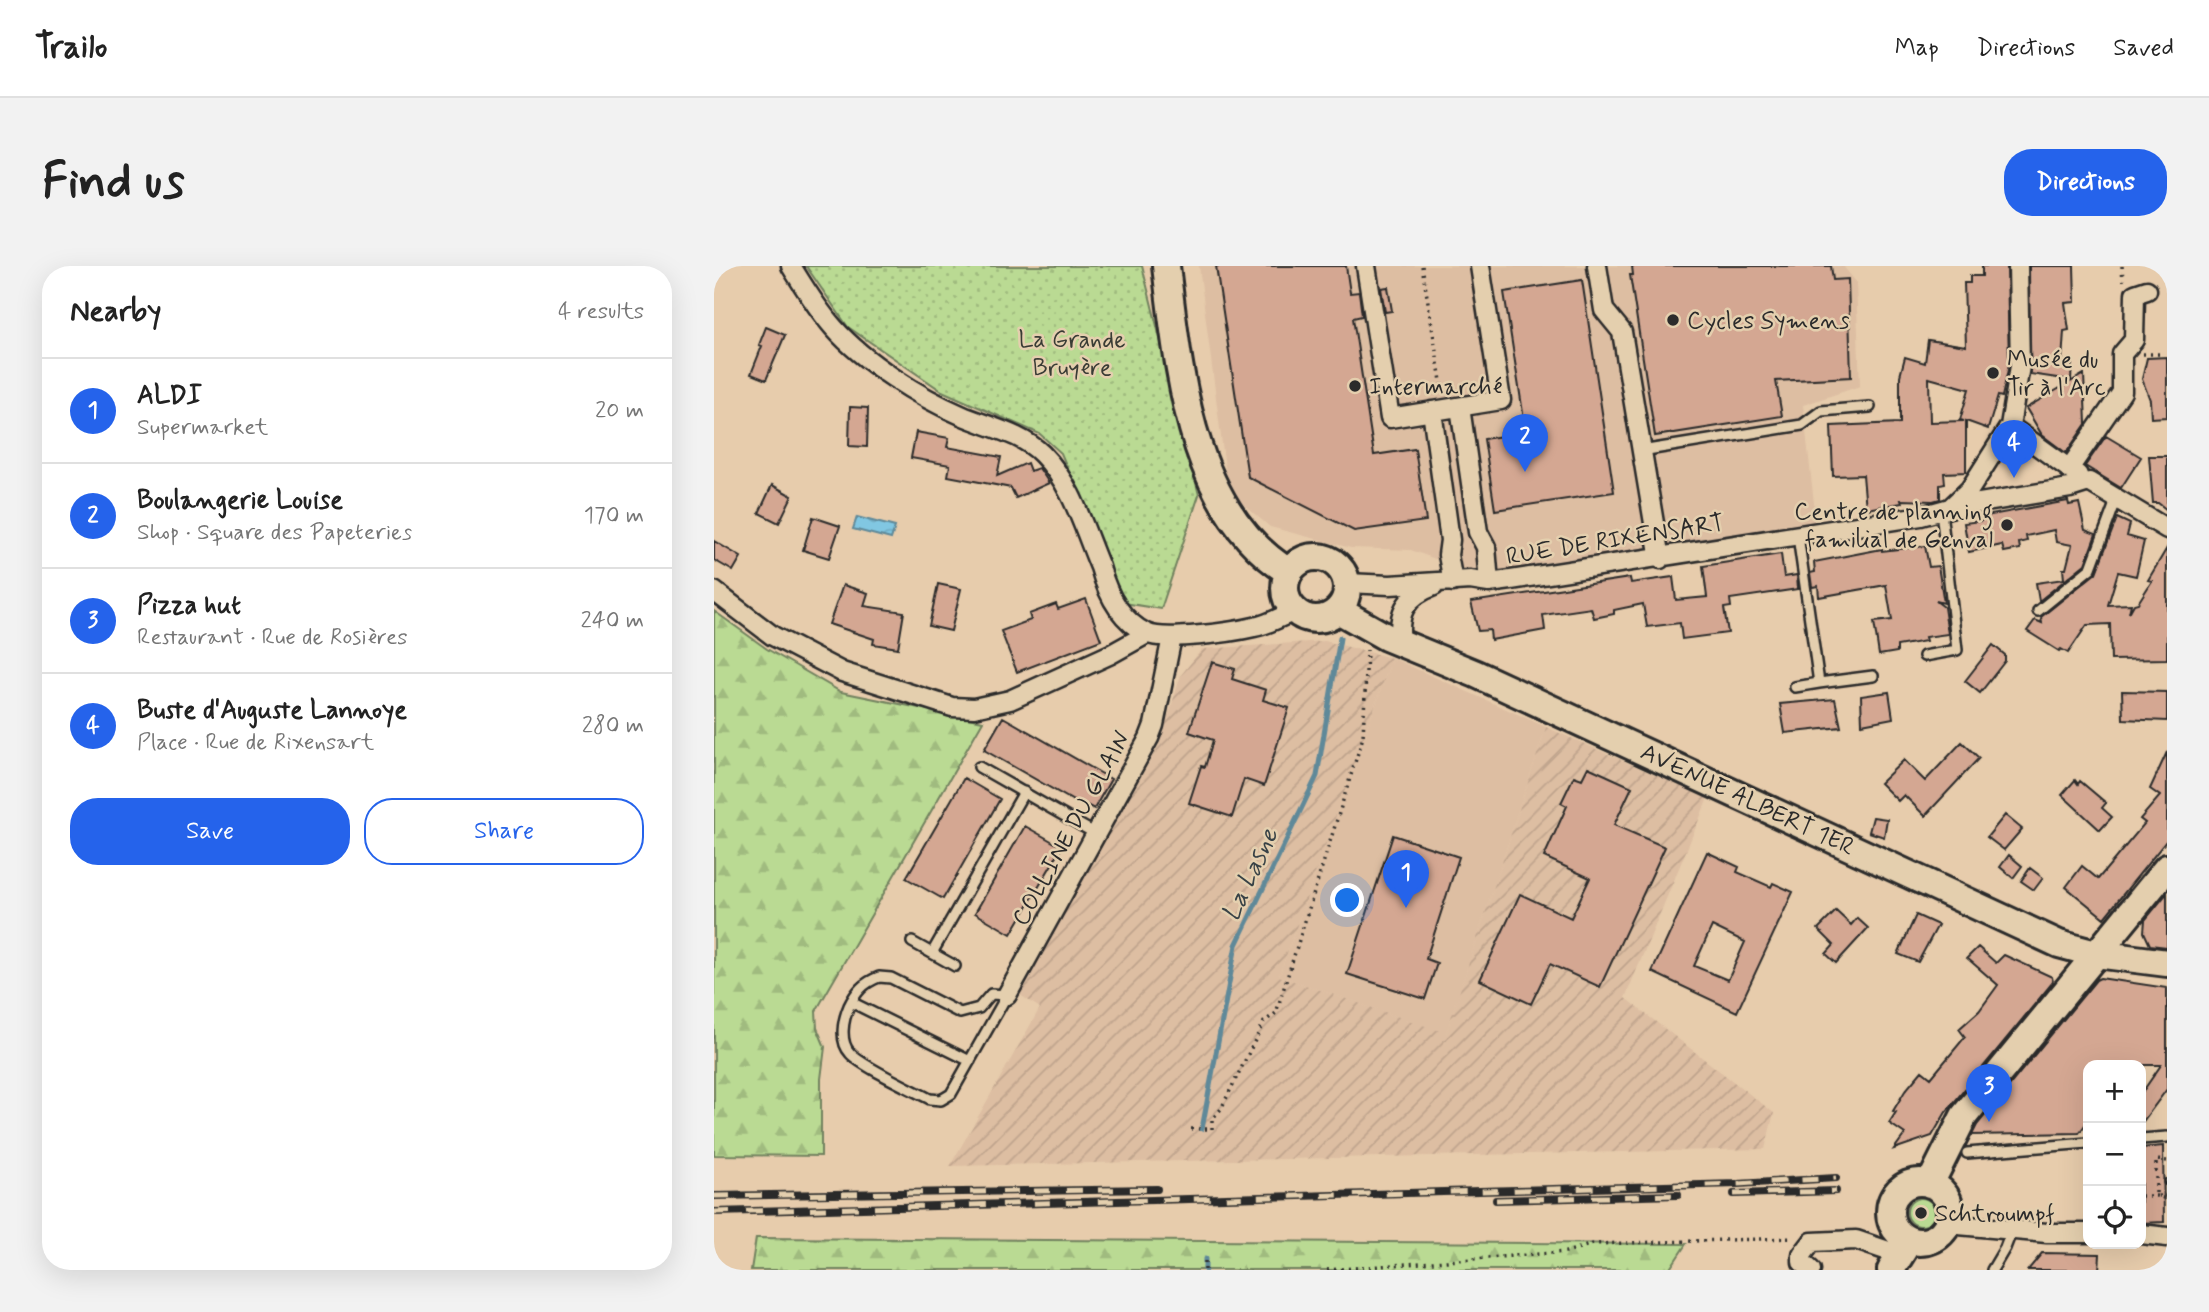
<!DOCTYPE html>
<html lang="en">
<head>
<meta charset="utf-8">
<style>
  body { margin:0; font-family:Mynerve,sans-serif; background:#f2f2f2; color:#222 }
  .controls { position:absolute; right:21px; bottom:21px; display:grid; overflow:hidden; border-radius:14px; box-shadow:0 7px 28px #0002 }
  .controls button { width:63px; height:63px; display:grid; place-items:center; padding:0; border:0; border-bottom:2px solid #e0e0e0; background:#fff; color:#222; font:35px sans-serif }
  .you { position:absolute; left:634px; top:635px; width:24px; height:24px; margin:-18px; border:5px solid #fff; border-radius:50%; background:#1a73e8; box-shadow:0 0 0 10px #1a73e833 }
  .badge { display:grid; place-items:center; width:46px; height:46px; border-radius:50%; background:#2563eb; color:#fff; font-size:23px; font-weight:700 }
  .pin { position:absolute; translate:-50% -58px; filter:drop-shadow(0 2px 4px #0008) }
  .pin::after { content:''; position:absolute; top:37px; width:24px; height:21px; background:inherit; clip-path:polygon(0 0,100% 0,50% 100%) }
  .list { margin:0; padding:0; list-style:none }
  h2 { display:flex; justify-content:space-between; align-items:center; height:91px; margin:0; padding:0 28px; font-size:30px }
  h2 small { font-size:23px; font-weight:400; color:#767676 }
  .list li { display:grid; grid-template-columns:46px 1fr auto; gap:21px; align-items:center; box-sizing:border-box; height:105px; padding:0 28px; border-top:2px solid #e0e0e0 }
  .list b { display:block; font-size:26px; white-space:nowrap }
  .list p { margin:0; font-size:23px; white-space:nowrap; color:#767676 }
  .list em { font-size:23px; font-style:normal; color:#767676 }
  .actions { display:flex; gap:14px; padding:21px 28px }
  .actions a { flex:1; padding:16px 0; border:2px solid #2563eb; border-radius:28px; text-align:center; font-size:24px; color:#2563eb }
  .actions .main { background:#2563eb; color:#fff }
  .icon { flex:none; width:38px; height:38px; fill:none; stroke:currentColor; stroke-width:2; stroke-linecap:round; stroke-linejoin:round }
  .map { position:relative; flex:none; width:1453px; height:1004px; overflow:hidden; border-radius:28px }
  header { display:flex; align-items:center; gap:42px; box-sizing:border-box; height:98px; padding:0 35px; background:#fff; border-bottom:2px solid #e0e0e0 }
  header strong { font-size:33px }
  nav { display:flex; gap:38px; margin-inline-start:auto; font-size:24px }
  .intro { display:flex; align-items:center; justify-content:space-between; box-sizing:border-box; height:168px; padding:0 42px }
  h1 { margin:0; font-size:49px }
  .button { padding:18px 32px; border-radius:28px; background:#2563eb; color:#fff; font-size:24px; font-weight:700 }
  main { display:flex; gap:42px; padding:0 42px }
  aside { flex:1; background:#fff; border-radius:28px; box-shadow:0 7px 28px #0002 }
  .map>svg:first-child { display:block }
  .built { fill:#ddbea2 }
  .industrial { fill:url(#industrial-furrows) }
  .green { fill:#bada93; stroke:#72825f; stroke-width:2 }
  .forest { fill:url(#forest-firs); stroke:#72825f; stroke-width:2 }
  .park { fill:url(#park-dots); stroke:#72825f; stroke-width:2 }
  .water { fill:url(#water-waves); stroke:#5f8999; stroke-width:2 }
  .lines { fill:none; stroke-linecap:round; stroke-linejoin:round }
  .stream { stroke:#5f8999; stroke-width:5 }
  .building { fill:#d4a792; stroke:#2b2b2b; stroke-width:2; fill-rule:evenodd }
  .lane-casing { stroke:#2b2b2b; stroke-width:14 }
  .street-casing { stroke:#2b2b2b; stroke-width:23 }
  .secondary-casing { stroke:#2b2b2b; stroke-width:32 }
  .path { stroke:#2b2b2b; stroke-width:3.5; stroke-dasharray:2 5; stroke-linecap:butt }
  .lane { stroke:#e4cfae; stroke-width:9 }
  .street { stroke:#e4cfae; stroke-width:18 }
  .secondary { stroke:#e4cfae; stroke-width:26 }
  .rail-casing { stroke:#2b2b2b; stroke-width:8 }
  .rail { stroke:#e4cfae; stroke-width:5; stroke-dasharray:16; stroke-linecap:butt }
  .poi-dot { fill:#2b2b2b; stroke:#e4cfae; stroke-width:2.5 }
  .labels { text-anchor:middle; stroke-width:5; stroke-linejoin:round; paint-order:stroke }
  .poi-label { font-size:24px; fill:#2b2b2b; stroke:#e4cfae; text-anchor:start }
  .park-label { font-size:24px; fill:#393c35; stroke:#e4cfae }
  .street-label { font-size:24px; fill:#2b2b2b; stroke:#e4cfae }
  .water-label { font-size:26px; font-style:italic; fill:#384246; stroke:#e4cfae }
</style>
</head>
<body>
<header>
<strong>Trailo</strong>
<nav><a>Map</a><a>Directions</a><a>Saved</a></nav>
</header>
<div class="intro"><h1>Find us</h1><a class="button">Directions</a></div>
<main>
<aside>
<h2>Nearby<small>4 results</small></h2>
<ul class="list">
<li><span class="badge">1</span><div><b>ALDI</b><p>Supermarket</p></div><em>20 m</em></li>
<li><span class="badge">2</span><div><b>Boulangerie Louise</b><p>Shop · Square des Papeteries</p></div><em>170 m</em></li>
<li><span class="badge">3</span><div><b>Pizza hut</b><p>Restaurant · Rue de Rosières</p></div><em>240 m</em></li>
<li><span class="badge">4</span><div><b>Buste d'Auguste Lannoye</b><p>Place · Rue de Rixensart</p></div><em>280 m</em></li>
</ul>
<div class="actions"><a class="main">Save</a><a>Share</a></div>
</aside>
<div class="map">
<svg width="1453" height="1004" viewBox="0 0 1453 1004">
  <defs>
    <pattern id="industrial-furrows" width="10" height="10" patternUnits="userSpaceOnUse" patternTransform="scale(1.75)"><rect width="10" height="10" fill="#ddbea2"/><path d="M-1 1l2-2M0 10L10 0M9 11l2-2" fill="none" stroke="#bea38c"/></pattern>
    <pattern id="forest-firs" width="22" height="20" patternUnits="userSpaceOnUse" patternTransform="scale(1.75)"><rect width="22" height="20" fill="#bada93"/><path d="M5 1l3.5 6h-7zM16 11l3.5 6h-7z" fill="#a0bb7f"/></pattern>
    <pattern id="park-dots" width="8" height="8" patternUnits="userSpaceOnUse" patternTransform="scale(1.75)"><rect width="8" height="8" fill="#bada93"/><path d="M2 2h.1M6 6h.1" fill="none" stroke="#a0bb7f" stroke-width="1.8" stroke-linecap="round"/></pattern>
    <pattern id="water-waves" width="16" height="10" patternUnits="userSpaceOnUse" patternTransform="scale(1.75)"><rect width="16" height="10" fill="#81c7e2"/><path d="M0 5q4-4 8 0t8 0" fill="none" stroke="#70abc2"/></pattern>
  </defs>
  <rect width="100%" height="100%" fill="#e7ccac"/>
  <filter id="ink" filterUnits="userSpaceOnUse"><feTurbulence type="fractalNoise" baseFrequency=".0143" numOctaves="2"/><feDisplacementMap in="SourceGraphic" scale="14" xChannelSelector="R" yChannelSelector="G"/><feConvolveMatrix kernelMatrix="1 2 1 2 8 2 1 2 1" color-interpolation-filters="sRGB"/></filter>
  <g filter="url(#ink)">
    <path class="built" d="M 485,0 L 1129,0 L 1142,16 L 1146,120 L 1089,139 L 1103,264 L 796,311 L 751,304 L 697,284 L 637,282 L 556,261 L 514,225 Z
      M 678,392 L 832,461 L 732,768 L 565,710 Z"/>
    <path class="industrial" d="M 611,375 L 678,392 L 565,710 L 732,767 L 832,461 L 994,532 L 911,732 L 1060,847 L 1051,883 L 236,900 L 326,742 L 303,727 L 445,479 L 467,409 L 488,383 Z"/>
    <path class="green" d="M1193 946a14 14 0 1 1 28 0a14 14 0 1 1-28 0Z"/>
    <path class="forest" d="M 0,345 L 53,383 L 127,426 L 269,455 L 102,745 L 103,762 L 111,781 L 107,813 L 107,890 L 0,889 Z
      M 42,972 L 972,978 L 955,1004 L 37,1004 Z"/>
    <path class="park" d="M 92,0 L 428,0 L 485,229 L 447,343 L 410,337 L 347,187 L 326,168 L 228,125 L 134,61 Z"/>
    <path class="water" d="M 143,251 L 181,261 L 177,273 L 139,263 Z"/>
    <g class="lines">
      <path class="stream" d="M 488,863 L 522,679 L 603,510 L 626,372
        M 491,1004 L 491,993"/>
    </g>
    <path class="building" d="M 502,0 L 632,0 L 636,27 L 645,26 L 648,50 L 639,52 L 660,189 L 701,183 L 712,255 L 640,265 L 534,211 Z
      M 918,0 L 1117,0 L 1119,14 L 1134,13 L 1137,111 L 1062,115 L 1068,150 L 941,170 L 916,9 L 919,9 Z
      M 1268,0 L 1293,0 L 1295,99 L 1288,131 L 1284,130 L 1274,163 L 1252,155 L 1252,206 L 1230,207 L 1231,218 L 1226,219 L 1226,233 L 1219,235 L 1187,234 L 1188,237 L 1152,243 L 1149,209 L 1119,210 L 1117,160 L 1186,157 L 1186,110 L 1191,91 L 1211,97 L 1214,74 L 1252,80 L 1250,17 L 1256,17 L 1256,10 L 1268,10 ZM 1215,112 L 1255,123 L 1246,154 L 1250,155 L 1216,156 Z
      M 1315,0 L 1360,0 L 1361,36 L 1351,37 L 1355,64 L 1350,65 L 1348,95 L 1358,96 L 1357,114 L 1316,108 Z
      M 868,14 L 900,226 L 781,244 L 770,173 L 812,166 L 790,26 Z
      M 674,21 L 678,45 L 671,46 L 667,22 Z
      M 52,61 L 71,69 L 52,114 L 37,108 L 48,80 L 45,79 Z
      M 1453,91 L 1453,151 L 1437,152 L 1436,134 L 1428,113 L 1433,92 Z
      M 1370,108 L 1372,158 L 1352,187 L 1328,169 L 1312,142 Z
      M 136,141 L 154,142 L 153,181 L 135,180 Z
      M 202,166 L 235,172 L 233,181 L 287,191 L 283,210 L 313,197 L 316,205 L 325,202 L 335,217 L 302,232 L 297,222 L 234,210 L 236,199 L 197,192 Z
      M 1392,170 L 1427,191 L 1407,222 L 1371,200 Z
      M 1435,190 L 1453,190 L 1453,244 L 1444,237 L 1439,237 Z
      M 58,219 L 78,230 L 65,257 L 45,247 Z
      M 1354,235 L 1355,239 L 1365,237 L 1371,264 L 1382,268 L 1371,298 L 1325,335 L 1322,317 L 1350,313 L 1349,303 L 1352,303 L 1358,279 L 1342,276 L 1340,264 L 1312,270 L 1313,275 L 1305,277 L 1306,283 L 1290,286 L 1288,279 L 1255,286 L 1250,257 L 1267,255 L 1266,251 Z
      M 99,251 L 126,260 L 115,292 L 89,284 Z
      M 1403,252 L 1416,258 L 1413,270 L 1430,275 L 1422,310 L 1404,306 L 1394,339 L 1417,338 L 1415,347 L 1420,338 L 1424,337 L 1438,315 L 1434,314 L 1453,282 L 1453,393 L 1397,394 L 1396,358 L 1373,359 L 1354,387 L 1347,383 L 1345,385 L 1313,365 L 1321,354 L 1328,357 L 1327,351 L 1382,307 Z
      M 0,275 L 27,291 L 19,305 L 0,294 Z
      M 1211,280 L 1215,301 L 1224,300 L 1230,337 L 1222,335 L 1230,341 L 1234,368 L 1211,371 L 1212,375 L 1183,380 L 1183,386 L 1165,389 L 1160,356 L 1178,354 L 1172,319 L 1105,331 L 1104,320 L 1098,321 L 1096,307 L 1101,306 L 1100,296 L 1168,283 L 1168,285 Z
      M 1067,288 L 1070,311 L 1083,309 L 1084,323 L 1016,333 L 1017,341 L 1010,342 L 1014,367 L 968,373 L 966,357 L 933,361 L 929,338 L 900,344 L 900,348 L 880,352 L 877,342 L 829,349 L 831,364 L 777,374 L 776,364 L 764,365 L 757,336 L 916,312 L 917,317 L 959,311 L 962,334 L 993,331 L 989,300 Z
      M 224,318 L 247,323 L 237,365 L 215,360 Z
      M 129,319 L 154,327 L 150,340 L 190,346 L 184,382 L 159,378 L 160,373 L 115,358 Z
      M 372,333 L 387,374 L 303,406 L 287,365 L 317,354 L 315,348 L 342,338 L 344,343 Z
      M 1279,379 L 1291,389 L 1291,395 L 1266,427 L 1251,415 Z
      M 498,396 L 521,403 L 518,413 L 552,424 L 549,434 L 575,442 L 550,520 L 530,513 L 518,551 L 475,537 L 487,500 L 491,501 L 499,474 L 475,466 Z
      M 1408,425 L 1453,426 L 1453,455 L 1409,453 Z
      M 1175,426 L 1179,452 L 1148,458 L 1147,430 Z
      M 1121,433 L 1127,461 L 1071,467 L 1066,438 Z
      M 289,451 L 397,513 L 380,543 L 365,535 L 363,537 L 270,484 Z
      M 1248,476 L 1265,492 L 1211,550 L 1190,529 L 1184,535 L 1166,517 L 1190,494 L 1211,515 Z
      M 1453,486 L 1453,574 L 1390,652 L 1352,621 L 1368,600 L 1384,613 L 1431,557 L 1426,553 L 1446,530 L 1436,523 Z
      M 874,501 L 918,521 L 900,559 L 951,581 L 886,721 L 836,698 L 817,738 L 766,714 L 806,628 L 857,652 L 876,612 L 830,591 L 853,540 L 847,537 L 860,510 L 868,513 Z
      M 250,512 L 286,533 L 229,633 L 192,612 Z
      M 1361,514 L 1364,518 L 1366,515 L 1392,537 L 1388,542 L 1398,551 L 1386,564 L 1348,529 Z
      M 1291,549 L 1308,563 L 1290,584 L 1273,571 Z
      M 1159,551 L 1173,553 L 1170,571 L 1155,566 Z
      M 311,560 L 348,581 L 297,668 L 261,647 Z
      M 679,569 L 745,591 L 712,693 L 723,697 L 711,733 L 633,708 Z
      M 993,586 L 1025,601 L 1023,606 L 1057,621 L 1059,617 L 1079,626 L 1023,746 L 938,706 ZM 998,660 L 1031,676 L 1014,714 L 980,700 Z
      M 1295,589 L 1308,600 L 1299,612 L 1286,601 Z
      M 1316,602 L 1329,612 L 1320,624 L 1307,615 Z
      M 1453,627 L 1453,681 L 1436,679 L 1430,666 L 1431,654 Z
      M 1122,645 L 1137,659 L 1143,652 L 1154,662 L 1122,697 L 1112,688 L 1120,679 L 1104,663 Z
      M 1202,649 L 1224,659 L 1204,696 L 1184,688 Z
      M 1264,681 L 1282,697 L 1290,689 L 1338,711 L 1339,716 L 1232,846 L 1218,870 L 1180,883 L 1191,868 L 1175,857 L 1182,846 L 1179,845 L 1191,825 L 1208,805 L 1217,812 L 1251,771 L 1245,763 L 1265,745 L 1284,719 L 1253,692 Z
      M 1386,712 L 1453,722 L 1453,823 L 1427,858 L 1427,828 L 1447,799 L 1374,799 L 1374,855 L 1365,867 L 1258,869 L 1263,859 L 1382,714 Z
      M 1449,880 L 1450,956 L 1427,957 L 1427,882 Z
      M 1328,987 L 1386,988 L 1385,1004 L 1314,1004 Z"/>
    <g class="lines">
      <defs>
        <path id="lane" d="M 927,185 L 1088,159 L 1107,145 L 1156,141
          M 1084,270 L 1105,417 L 1159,410
          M 1324,345 L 1377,302 L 1403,232
          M 1210,390 L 1243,384 L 1227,245
          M 1081,421 L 1105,417
          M 265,501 L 382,568
          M 198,676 L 241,700
          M 218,687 L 310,526
          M 165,711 L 177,712 L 246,747 L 265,742 L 277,728 L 293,729 L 237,828 L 227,834 L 216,833 C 199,824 147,800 136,787 C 125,775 129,754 135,740 C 142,726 149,717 165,711 Z
          M 137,736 L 256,795
          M 1427,873 L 1453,871
          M 1253,887 L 1374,877
          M 1278,1004 L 1291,982 L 1298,964"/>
        <path id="street" d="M 77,0 C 90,21 103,43 120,62 C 150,96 205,131 247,149 C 274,161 307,167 328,188 C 358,218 370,263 386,301 C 393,327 406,354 432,367 C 449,376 519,366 540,361 C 554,359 568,350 581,345
          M 652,0 L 676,152 L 787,134 L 766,0
          M 883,0 L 890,44 L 908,66 L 946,293
          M 746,141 L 764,266 L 772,281 L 775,317
          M 718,145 L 736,274 L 734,289 L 739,316
          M 1296,160 L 1364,209
          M 1355,203 L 1408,126 L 1408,88 L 1420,74 L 1421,28 L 1433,24
          M 1236,242 L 1256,223 L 1296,160 L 1306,100 L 1304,0
          M 633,317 L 676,319 L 756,314 L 775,317 L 797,314 L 1207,250 L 1236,242 L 1356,222 L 1375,216 L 1453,263
          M 0,325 L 59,370 L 128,406 L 238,441 L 260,442 L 296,434 L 397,388 L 433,368
          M 687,377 C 683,348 690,331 720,320
          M 293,729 L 435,472 L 440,459 L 458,371
          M 1233,958 L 1333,967 L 1374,967
          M 1427,968 L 1453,971
          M 1097,1004 L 1088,996 L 1088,989 L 1098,976 L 1142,974 L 1186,989"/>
        <path id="secondary" d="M 452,0 C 465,104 475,245 575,306
          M571 322a31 31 0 1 1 62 0a31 31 0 1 1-62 0Z
          M 624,344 L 672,371 L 762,408 L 1345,678 L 1382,688 L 1453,697
          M1176 946a30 30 0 1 1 60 0a30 30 0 1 1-60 0Z
          M 1216,918 L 1250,850 L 1453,602
          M 1177,1004 L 1195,975"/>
      </defs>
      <use href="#lane" class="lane-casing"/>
      <use href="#street" class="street-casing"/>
      <use href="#secondary" class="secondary-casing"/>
      <path class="path" d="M 708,0 L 729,127
        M 1408,0 L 1409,15
        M 1429,88 L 1445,88
        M 477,863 L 498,863 L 498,853 L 507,843 L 550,756 L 562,747 L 649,471 L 653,384
        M 1453,895 L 1442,894 L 1442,930 L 1453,930
        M 1427,930 L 1442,930 L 1453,933
        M 491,1004 L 491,993
        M 613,1004 L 852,986 L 879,978 L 1080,972"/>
      <use href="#lane" class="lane"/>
      <use href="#street" class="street"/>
      <use href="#secondary" class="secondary"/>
      <defs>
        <path id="rail" d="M 1452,916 L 1453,916
          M 1020,928 L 1122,925
          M 0,930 L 443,923
          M 782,934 L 964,929
          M 0,946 L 1024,918 L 1122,912"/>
      </defs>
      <use href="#rail" class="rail-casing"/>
      <use href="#rail" class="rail"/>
    </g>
  </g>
  <g class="poi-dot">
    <circle cx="959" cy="54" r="7"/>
    <circle cx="1279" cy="107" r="7"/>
    <circle cx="641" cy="120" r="7"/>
    <circle cx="1293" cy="259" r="7"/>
    <circle cx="1207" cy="947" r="7"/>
  </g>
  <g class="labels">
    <g class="poi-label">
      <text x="973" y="62">Cycles Symens</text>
      <text x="1293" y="101">Musée du<tspan x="1293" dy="28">Tir à l'Arc</tspan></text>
      <text x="655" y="128">Intermarché</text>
      <text x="1279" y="253" text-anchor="end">Centre de planning<tspan x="1279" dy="28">familial de Genval</tspan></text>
      <text x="1221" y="955">Schtroumpf</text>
    </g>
    <g class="park-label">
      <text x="358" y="81">La Grande<tspan x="358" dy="28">Bruyère</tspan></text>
    </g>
    <g class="street-label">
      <text transform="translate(901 273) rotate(-9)" y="8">RUE DE RIXENSART</text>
      <text transform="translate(1034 533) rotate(25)" y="8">AVENUE ALBERT 1ER</text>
      <text transform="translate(357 562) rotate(-61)" y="8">COLLINE DU GLAIN</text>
    </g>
    <g class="water-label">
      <text transform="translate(535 608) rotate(-65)" y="9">La Lasne</text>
    </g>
  </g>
</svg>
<div class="controls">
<button>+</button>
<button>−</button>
<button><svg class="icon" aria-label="locate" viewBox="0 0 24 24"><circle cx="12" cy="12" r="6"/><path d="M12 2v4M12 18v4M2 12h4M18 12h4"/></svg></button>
</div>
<div class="you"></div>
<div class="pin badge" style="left:692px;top:642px">1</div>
<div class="pin badge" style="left:811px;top:206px">2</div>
<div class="pin badge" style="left:1275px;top:856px">3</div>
<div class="pin badge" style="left:1300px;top:212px">4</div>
</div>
</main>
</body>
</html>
